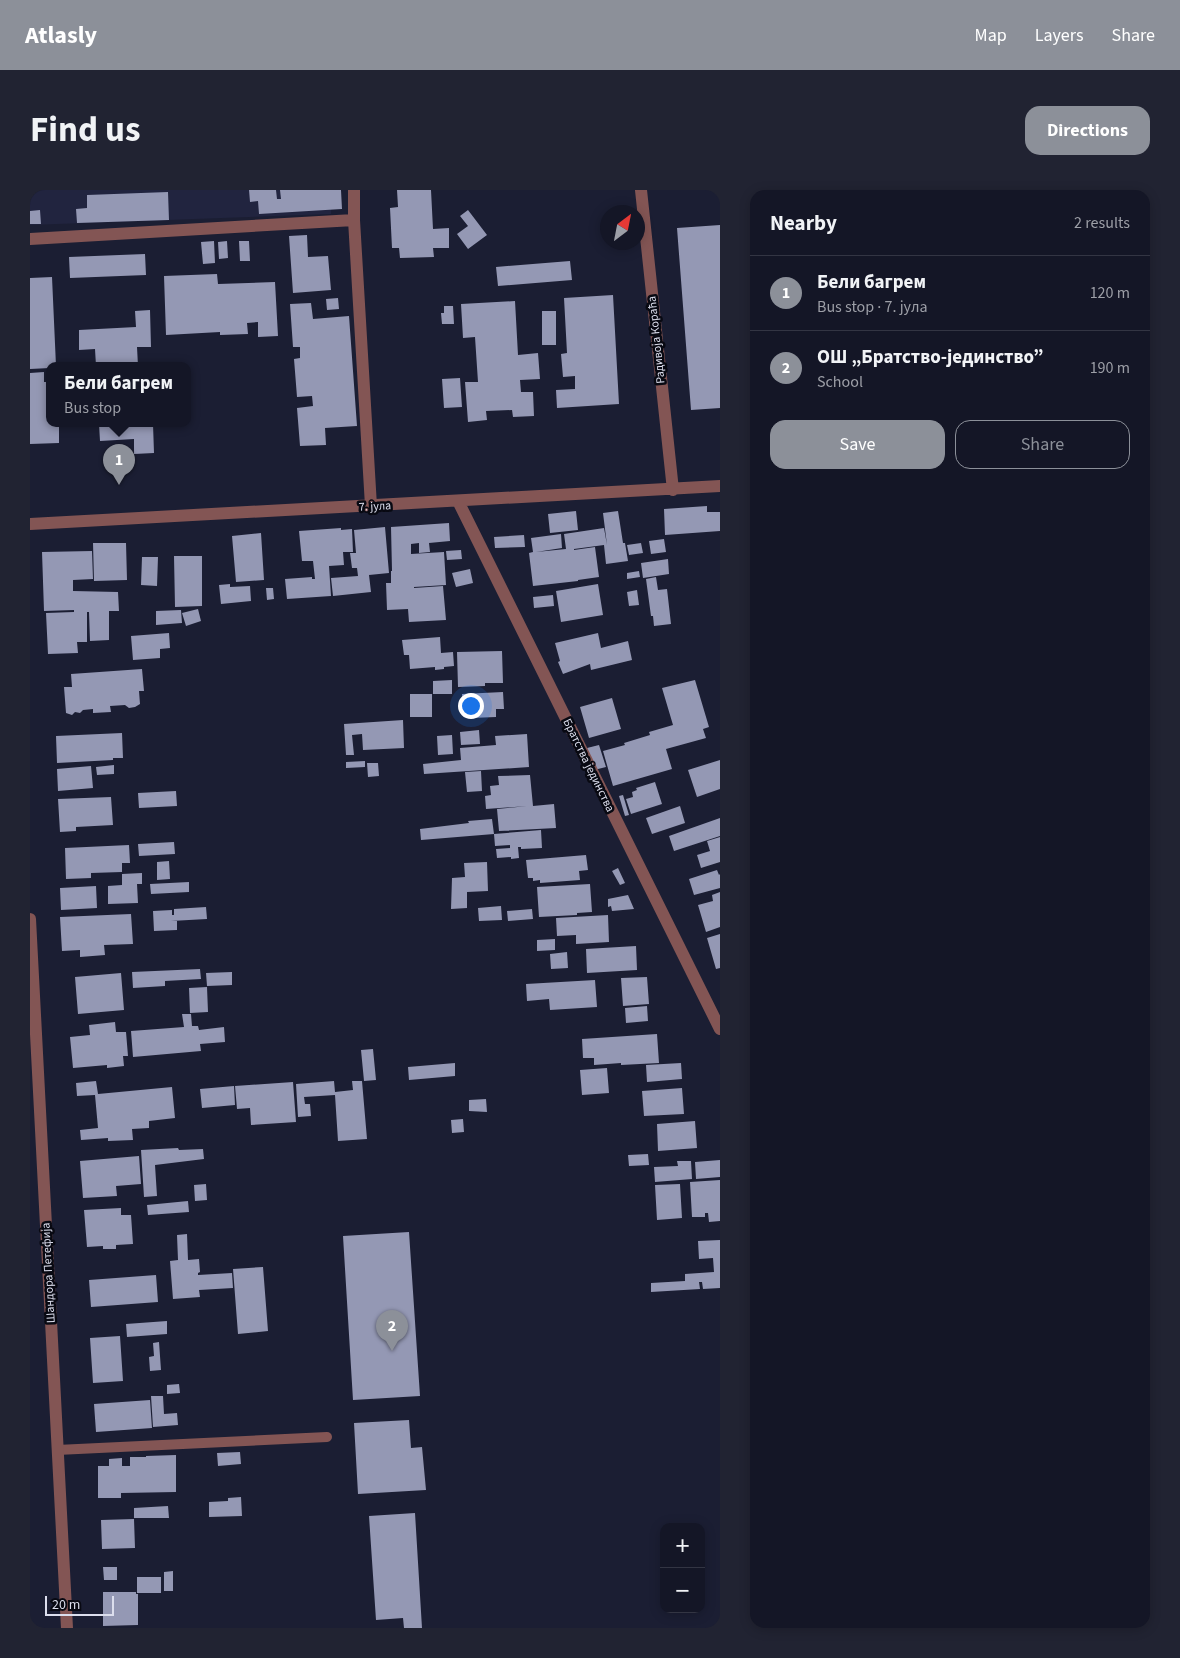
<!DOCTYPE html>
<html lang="en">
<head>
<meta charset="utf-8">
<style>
  body { margin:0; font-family:"Source Sans 3",sans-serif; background:#212332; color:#f1f3f6 }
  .controls { position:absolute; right:15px; bottom:15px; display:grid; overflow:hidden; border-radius:10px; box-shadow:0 2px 12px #0003 }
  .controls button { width:45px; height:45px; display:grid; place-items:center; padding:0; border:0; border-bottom:1px solid #333543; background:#141626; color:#f1f3f6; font:25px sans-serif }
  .compass { position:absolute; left:570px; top:15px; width:45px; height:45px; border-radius:50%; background:#141626; box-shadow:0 2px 12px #0003; rotate:32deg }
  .scale { position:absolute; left:15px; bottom:12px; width:69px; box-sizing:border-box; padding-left:5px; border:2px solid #dcdeed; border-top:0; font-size:14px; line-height:18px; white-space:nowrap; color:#dcdeed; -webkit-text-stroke:4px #080912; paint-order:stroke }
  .you { position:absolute; left:440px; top:515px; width:18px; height:18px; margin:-12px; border:4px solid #fff; border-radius:50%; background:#1a73e8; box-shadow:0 0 0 8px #1a73e833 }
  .badge { display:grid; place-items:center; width:32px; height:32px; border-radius:50%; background:#8c9099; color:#fff; font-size:16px; font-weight:700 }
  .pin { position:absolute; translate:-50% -41px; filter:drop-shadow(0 1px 2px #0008) }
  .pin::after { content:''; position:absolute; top:26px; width:18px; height:15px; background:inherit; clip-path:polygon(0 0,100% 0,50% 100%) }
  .popup { position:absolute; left:16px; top:172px; width:145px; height:65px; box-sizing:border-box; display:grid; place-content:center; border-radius:10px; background:#141626; filter:drop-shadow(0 1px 4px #0005); font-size:16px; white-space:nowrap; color:#9d9fa7 }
  .popup b { font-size:19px; color:#f1f3f6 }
  .popup::after { content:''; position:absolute; left:50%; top:100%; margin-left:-10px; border:10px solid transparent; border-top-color:#141626 }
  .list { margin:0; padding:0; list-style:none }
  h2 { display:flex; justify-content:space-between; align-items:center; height:65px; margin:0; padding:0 20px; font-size:21px }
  h2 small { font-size:16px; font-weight:400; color:#9d9fa7 }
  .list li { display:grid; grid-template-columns:32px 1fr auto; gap:15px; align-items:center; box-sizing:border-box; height:75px; padding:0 20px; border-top:1px solid #333543 }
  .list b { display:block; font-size:19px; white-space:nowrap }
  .list p { margin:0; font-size:16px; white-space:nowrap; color:#9d9fa7 }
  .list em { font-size:16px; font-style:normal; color:#9d9fa7 }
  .actions { display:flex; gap:10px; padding:15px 20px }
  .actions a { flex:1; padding:11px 0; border:1px solid #8c9099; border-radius:15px; text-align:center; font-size:18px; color:#8c9099 }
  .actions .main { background:#8c9099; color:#fff }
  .map { position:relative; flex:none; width:690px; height:1438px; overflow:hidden; border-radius:15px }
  header { display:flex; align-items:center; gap:30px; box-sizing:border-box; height:70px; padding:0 25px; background:#8c9099; color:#fff }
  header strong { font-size:24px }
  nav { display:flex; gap:28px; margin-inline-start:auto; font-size:18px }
  .intro { display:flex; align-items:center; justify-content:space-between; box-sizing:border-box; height:120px; padding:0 30px }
  h1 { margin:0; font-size:35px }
  .button { padding:12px 22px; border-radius:15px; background:#8c9099; color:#fff; font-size:18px; font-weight:700 }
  main { display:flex; gap:30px; padding:0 30px }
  aside { flex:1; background:#141626; border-radius:15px; box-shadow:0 2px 12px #0003 }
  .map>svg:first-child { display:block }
  .built { fill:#21243f }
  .building { fill:#9498b4 }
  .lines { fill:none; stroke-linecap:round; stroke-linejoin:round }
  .service { stroke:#835554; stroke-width:10 }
  .minor { stroke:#835554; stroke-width:12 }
  .labels { text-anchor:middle; stroke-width:5; stroke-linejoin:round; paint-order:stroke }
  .street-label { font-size:12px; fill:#dcdeed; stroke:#080912 }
</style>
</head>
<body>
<header>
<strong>Atlasly</strong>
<nav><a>Map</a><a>Layers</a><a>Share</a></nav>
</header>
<div class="intro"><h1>Find us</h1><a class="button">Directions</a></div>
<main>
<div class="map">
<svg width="690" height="1438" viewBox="0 0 690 1438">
  <rect width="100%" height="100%" fill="#1b1e33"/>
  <path class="built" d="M 0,0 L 302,0 L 301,24 L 0,35 Z"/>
  <path class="building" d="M 219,0 L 246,0 L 247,9 L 251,9 L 250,0 L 311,0 L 312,19 L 229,24 L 228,11 L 220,12 Z
    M 367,0 L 401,0 L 403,39 L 419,38 L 419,58 L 403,58 L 404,67 L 370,68 L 369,58 L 362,58 L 360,18 L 368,17 Z
    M 138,2 L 139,30 L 47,33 L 46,19 L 57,18 L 57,5 Z
    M 10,20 L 11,34 L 0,34 L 0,21 Z
    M 438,20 L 457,45 L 438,59 L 427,44 L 438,36 L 430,26 Z
    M 690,35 L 690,218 L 661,220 L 647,38 Z
    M 277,45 L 278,67 L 298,66 L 301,100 L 263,103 L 259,46 Z
    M 184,51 L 185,73 L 173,74 L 171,52 Z
    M 197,51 L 198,68 L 189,69 L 188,52 Z
    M 209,51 L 219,51 L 220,71 L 210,71 Z
    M 115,64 L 116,85 L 40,88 L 39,67 Z
    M 540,71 L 542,90 L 468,96 L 466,77 Z
    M 187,84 L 188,94 L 245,92 L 248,146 L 228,147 L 228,132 L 217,133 L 218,144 L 190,145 L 190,142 L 136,145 L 134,86 Z
    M 22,87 L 26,176 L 20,176 L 20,178 L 0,179 L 0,88 Z
    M 583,105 L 589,214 L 527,218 L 526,200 L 545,199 L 545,186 L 533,187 L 531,164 L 537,163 L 534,108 Z
    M 308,108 L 309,119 L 297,120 L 296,109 Z
    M 485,111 L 488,165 L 508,163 L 510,189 L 490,190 L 491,202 L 503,202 L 504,226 L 483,227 L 482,220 L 456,221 L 457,230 L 438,232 L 435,192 L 448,192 L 445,147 L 433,148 L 431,114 Z
    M 281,113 L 283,129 L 319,126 L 327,236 L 295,238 L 296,255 L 270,256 L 267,218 L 283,216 L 282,206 L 267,207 L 264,169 L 270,168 L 270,157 L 263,157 L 260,114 Z
    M 414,116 L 423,116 L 424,134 L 412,134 L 411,123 L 414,123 Z
    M 120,120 L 121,157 L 107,157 L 108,176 L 66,176 L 65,159 L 49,160 L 49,140 L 106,137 L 105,121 Z
    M 512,121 L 526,121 L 526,155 L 512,155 Z
    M 14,182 L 14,192 L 20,192 L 20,234 L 29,234 L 29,253 L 0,254 L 0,183 Z
    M 430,188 L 432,217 L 414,218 L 412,189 Z
    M 69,234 L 123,234 L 124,263 L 104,264 L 104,249 L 70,251 Z
    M 677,316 L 677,322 L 690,322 L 690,341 L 635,345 L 634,319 Z
    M 546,321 L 548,340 L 520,343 L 518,324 Z
    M 588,321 L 593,353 L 595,353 L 598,371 L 576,374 L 574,355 L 544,359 L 544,360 L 565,357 L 569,387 L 548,390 L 548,391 L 503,396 L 499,363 L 503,362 L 501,348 L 531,344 L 532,358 L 506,362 L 536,359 L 534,344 L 574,338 L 577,355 L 573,323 Z
    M 419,333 L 420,351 L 399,353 L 400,362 L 389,363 L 389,353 L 381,354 L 381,364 L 414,362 L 416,395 L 384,397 L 384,398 L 413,396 L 416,430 L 379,432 L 378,419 L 357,420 L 356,393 L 361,393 L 361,381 L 362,381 L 361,337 Z
    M 355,337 L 359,383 L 339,385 L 341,402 L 303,406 L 301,388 L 328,386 L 327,378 L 322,378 L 320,363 L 326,363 L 324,340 Z
    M 311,338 L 311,340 L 322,339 L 323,362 L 313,362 L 314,375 L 299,376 L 301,406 L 257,409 L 255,389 L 282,387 L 282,389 L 285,389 L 283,371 L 272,371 L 269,341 Z
    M 231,343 L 234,390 L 206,392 L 202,346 Z
    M 494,345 L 495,357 L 465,358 L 464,347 Z
    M 634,349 L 636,362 L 621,364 L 619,351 Z
    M 63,353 L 96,353 L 97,390 L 64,391 Z
    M 611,353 L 613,363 L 599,365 L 597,355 Z
    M 431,360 L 432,369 L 417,370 L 416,361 Z
    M 62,361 L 63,389 L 43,390 L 43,401 L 88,402 L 89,421 L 79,421 L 79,450 L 60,451 L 59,422 L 57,422 L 57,452 L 47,452 L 48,463 L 18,464 L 16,423 L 44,422 L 44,420 L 14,421 L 12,362 Z
    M 144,366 L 172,366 L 172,416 L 145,417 Z
    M 112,367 L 128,367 L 127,396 L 111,395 Z
    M 638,369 L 639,384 L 613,388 L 611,373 Z
    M 440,379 L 443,393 L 426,397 L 422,383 Z
    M 609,381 L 610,387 L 597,389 L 597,383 Z
    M 626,387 L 628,400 L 637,399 L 641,434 L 624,436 L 623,426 L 621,426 L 616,389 Z
    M 200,394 L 200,397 L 220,396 L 221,411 L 191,414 L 189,395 Z
    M 568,394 L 573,425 L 531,432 L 526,401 Z
    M 236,398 L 243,398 L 244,409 L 237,410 Z
    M 607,400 L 609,415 L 599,416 L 597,402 Z
    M 523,405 L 524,416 L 504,418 L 503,407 Z
    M 168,419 L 171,431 L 156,436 L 152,423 Z
    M 151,420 L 152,433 L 126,435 L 126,421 Z
    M 139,443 L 140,458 L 130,459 L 130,468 L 103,470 L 101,446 Z
    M 568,443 L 571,458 L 598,451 L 602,470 L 561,480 L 560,474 L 533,484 L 528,472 L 530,471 L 525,453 Z
    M 410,447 L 411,463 L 423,462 L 424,476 L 414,477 L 414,479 L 405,480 L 405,477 L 380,479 L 379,465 L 374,465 L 372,450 Z
    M 472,461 L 473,493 L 455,493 L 455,496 L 428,497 L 427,462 Z
    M 112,479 L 114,501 L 109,501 L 110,514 L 105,517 L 99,518 L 95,515 L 80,516 L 81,522 L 63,523 L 63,519 L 53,520 L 50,523 L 45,522 L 42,525 L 36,523 L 34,497 L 42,497 L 41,484 Z
    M 422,490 L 422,504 L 403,504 L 403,491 Z
    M 665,490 L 679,537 L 673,539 L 676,548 L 636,559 L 642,579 L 583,596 L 573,561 L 595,555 L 594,553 L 620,545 L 619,542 L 643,535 L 632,498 Z
    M 473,502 L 474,519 L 466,519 L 466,527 L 441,528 L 441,520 L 433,521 L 432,504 Z
    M 380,504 L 402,504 L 402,527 L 380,527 Z
    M 582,508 L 591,539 L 559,548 L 550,517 Z
    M 373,530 L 374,558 L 333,560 L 332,544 L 322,545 L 324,565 L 316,565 L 314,534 Z
    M 449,540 L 450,554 L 431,555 L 430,542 Z
    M 92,543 L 93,568 L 83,568 L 83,570 L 27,573 L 26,546 Z
    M 497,544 L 499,577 L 394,584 L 393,574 L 431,570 L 430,558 L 466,555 L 465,546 Z
    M 422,545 L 423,564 L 408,565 L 407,546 Z
    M 569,555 L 576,577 L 564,580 L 557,558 Z
    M 690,570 L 690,599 L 667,607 L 658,580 Z
    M 335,571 L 335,577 L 316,578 L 316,572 Z
    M 337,573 L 348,573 L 349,586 L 338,587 Z
    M 84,575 L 84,584 L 67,585 L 66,577 Z
    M 61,576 L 63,598 L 28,601 L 27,579 Z
    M 451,581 L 452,601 L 437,602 L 435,582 Z
    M 500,585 L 503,616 L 524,614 L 526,638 L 469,641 L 467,619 L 497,616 L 456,619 L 455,606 L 461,605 L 460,596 L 469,595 L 468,586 Z
    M 625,592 L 632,614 L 601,624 L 596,609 L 603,607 L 602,602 L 607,600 L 606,598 Z
    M 146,601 L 147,616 L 109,618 L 108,603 Z
    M 593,605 L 599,625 L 595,626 L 589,606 Z
    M 81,607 L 83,635 L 46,637 L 46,641 L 30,642 L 28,609 Z
    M 650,616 L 655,633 L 622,644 L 616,628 Z
    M 690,628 L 690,646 L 644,661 L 639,646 Z
    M 462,629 L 464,644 L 391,650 L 390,639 L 439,633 L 438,631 Z
    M 511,640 L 512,658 L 491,659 L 491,657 L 488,657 L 489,668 L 481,669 L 481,667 L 467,668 L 466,659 L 480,658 L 480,655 L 465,656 L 464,644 Z
    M 690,647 L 690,672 L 671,678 L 667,665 L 680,661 L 677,651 Z
    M 144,652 L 145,664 L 109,666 L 108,654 Z
    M 99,655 L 100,673 L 92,673 L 92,682 L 61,683 L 61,688 L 36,689 L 35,658 Z
    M 556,665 L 558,680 L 549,681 L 550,690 L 510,693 L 510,690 L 503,691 L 503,688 L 498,688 L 496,670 Z
    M 139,671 L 140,689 L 127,690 L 127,672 Z
    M 457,672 L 458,701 L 437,702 L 437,718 L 421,719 L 422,688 L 435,687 L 434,673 Z
    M 588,678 L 595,693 L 590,695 L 582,681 Z
    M 687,680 L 689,685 L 690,684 L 690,698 L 664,705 L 659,689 Z
    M 112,683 L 112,694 L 107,694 L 108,713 L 78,714 L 78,696 L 92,695 L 92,684 Z
    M 159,692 L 159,702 L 121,704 L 120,694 Z
    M 560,694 L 562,722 L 547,723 L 547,725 L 509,727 L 507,697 Z
    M 66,696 L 67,718 L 31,720 L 30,698 Z
    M 690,702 L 690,737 L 676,742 L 668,715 L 683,711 L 682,705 Z
    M 598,705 L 604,719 L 582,721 L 581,716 L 578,717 L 578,709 Z
    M 471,716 L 472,730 L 449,731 L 448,718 Z
    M 176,717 L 177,729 L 141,731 L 147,731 L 147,740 L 124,741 L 123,721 L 142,720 L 142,725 L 144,725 L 144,719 Z
    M 502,719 L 503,729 L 478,731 L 477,721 Z
    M 101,724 L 103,754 L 74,755 L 75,765 L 50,767 L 50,760 L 32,761 L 30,727 Z
    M 578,725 L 579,752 L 546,754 L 546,745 L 527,746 L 526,728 Z
    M 690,744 L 690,778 L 686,779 L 677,748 Z
    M 525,749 L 525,760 L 507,761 L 507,750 Z
    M 606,756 L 607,780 L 557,783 L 556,759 Z
    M 537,762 L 538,778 L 521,779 L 520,764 Z
    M 170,779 L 171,789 L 135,791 L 135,796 L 103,798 L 102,782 Z
    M 202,782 L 202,795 L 177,796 L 176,783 Z
    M 91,783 L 94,820 L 48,824 L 45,787 Z
    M 617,787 L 619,814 L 593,816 L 591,788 Z
    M 565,790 L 567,817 L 520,820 L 519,809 L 497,811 L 496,794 Z
    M 177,797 L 178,822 L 160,823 L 159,798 Z
    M 617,816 L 618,831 L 596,833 L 595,818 Z
    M 152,824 L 161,824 L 162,836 L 168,836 L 169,840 L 194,837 L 195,852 L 170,854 L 171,861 L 103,867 L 101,841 L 154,837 Z
    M 85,832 L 86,842 L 96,842 L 98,866 L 93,866 L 94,876 L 77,878 L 77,875 L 43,878 L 40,847 L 60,845 L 59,835 Z
    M 627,844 L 629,873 L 591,875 L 591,873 L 564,875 L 564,868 L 553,868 L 552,849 Z
    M 343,859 L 346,890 L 334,891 L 331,860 Z
    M 425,873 L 425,886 L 379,890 L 378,877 Z
    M 651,873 L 652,889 L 617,892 L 616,875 Z
    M 577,878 L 579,903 L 552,905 L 550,880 Z
    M 66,891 L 68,904 L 142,897 L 145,928 L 119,931 L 119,938 L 102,939 L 103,950 L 78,951 L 78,948 L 51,950 L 50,940 L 68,938 L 65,905 L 47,906 L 46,893 Z
    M 304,891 L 305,902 L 323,900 L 322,891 L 332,891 L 337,949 L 308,951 L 305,905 L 274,907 L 275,914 L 280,914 L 281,926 L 268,927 L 266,894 Z
    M 263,892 L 266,932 L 221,935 L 220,918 L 207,919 L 205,896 Z
    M 204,896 L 205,915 L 172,918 L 170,899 Z
    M 652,898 L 654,924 L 614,926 L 612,901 Z
    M 456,909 L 457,922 L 439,921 L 439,910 Z
    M 433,929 L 434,942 L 422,943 L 421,930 Z
    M 665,931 L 667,958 L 628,961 L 627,934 Z
    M 148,958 L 149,960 L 173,959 L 174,969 L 125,975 L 127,1006 L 114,1007 L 111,960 Z
    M 618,964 L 619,975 L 599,976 L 598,965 Z
    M 109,966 L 111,994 L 86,996 L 87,1006 L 53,1008 L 50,971 Z
    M 690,970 L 690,987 L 666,989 L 665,972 Z
    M 647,971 L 661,971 L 662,989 L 625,992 L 624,977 L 648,976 Z
    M 690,990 L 690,1031 L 679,1032 L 678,1023 L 675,1023 L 675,1027 L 662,1027 L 660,992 Z
    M 176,994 L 177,1010 L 165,1011 L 164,995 Z
    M 650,994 L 652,1028 L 627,1030 L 625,995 Z
    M 158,1011 L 159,1022 L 118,1025 L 117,1015 Z
    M 91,1018 L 91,1025 L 101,1025 L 103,1054 L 86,1055 L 86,1059 L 73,1059 L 73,1056 L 57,1057 L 54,1020 Z
    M 379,1042 L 390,1206 L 323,1210 L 313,1046 Z
    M 157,1044 L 158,1070 L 169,1069 L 170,1082 L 168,1083 L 168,1085 L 202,1083 L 203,1098 L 169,1100 L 170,1107 L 143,1109 L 140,1071 L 148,1070 L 147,1045 Z
    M 690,1050 L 690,1098 L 673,1099 L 672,1092 L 669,1092 L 670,1099 L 621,1102 L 621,1093 L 655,1091 L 655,1084 L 684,1082 L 683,1068 L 669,1069 L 668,1051 Z
    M 233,1077 L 238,1141 L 208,1144 L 203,1079 Z
    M 126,1085 L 128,1112 L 61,1117 L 59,1090 Z
    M 137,1131 L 137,1144 L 97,1147 L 96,1134 Z
    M 90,1146 L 93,1191 L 63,1193 L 60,1148 Z
    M 129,1152 L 131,1180 L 120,1181 L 119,1167 L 124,1166 L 123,1153 Z
    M 149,1194 L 150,1203 L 137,1204 L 137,1195 Z
    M 121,1206 L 133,1206 L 134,1224 L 147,1223 L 148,1235 L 123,1237 Z
    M 120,1210 L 122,1238 L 66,1242 L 64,1214 Z
    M 379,1230 L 381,1258 L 392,1257 L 396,1300 L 328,1304 L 324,1233 Z
    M 210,1262 L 211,1274 L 188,1276 L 187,1263 Z
    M 146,1265 L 146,1302 L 91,1303 L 91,1308 L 68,1308 L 68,1276 L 79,1276 L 79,1269 L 92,1268 L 92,1276 L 100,1276 L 100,1267 L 116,1267 L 116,1275 L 116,1266 Z
    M 211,1307 L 212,1326 L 179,1327 L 179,1312 L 198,1311 L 198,1308 Z
    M 138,1316 L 139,1328 L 104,1328 L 104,1318 Z
    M 385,1323 L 392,1438 L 374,1438 L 373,1428 L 346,1430 L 339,1326 Z
    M 104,1329 L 105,1358 L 72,1359 L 71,1330 Z
    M 73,1377 L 87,1377 L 87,1390 L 74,1390 Z
    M 143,1381 L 143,1401 L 134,1401 L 134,1382 Z
    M 107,1387 L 131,1387 L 131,1403 L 107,1403 Z
    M 73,1402 L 106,1402 L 106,1404 L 108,1404 L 108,1435 L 73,1436 Z"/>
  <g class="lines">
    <path class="service" d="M 27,1260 L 297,1247"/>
    <path class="minor" d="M 324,0 L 324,30 L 341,316
      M 611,0 L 643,300
      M 0,49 L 324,30
      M 428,311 L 690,839
      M 0,334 L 690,296
      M 0,729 L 37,1438"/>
  </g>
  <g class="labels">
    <g class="street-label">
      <text transform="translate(626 150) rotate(-96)" y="4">Радивоја Кораћа</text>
      <text transform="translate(345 316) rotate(-3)" y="4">7. јула</text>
      <text transform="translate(559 575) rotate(64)" y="4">Братства јединства</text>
      <text transform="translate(18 1083) rotate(-93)" y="4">Шандора Петефија</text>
    </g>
  </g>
</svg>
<div class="controls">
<button>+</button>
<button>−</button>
</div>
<svg class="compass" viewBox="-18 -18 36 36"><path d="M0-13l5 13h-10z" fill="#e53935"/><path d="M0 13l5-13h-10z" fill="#9d9fa7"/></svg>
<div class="scale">20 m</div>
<div class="you"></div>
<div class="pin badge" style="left:89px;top:295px">1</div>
<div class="popup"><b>Бели багрем</b>Bus stop</div>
<div class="pin badge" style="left:362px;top:1161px">2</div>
</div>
<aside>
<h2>Nearby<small>2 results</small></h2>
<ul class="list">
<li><span class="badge">1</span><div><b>Бели багрем</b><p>Bus stop · 7. јула</p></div><em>120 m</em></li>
<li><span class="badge">2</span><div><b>ОШ „Братство-јединство”</b><p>School</p></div><em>190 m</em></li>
</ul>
<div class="actions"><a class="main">Save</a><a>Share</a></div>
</aside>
</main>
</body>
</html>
